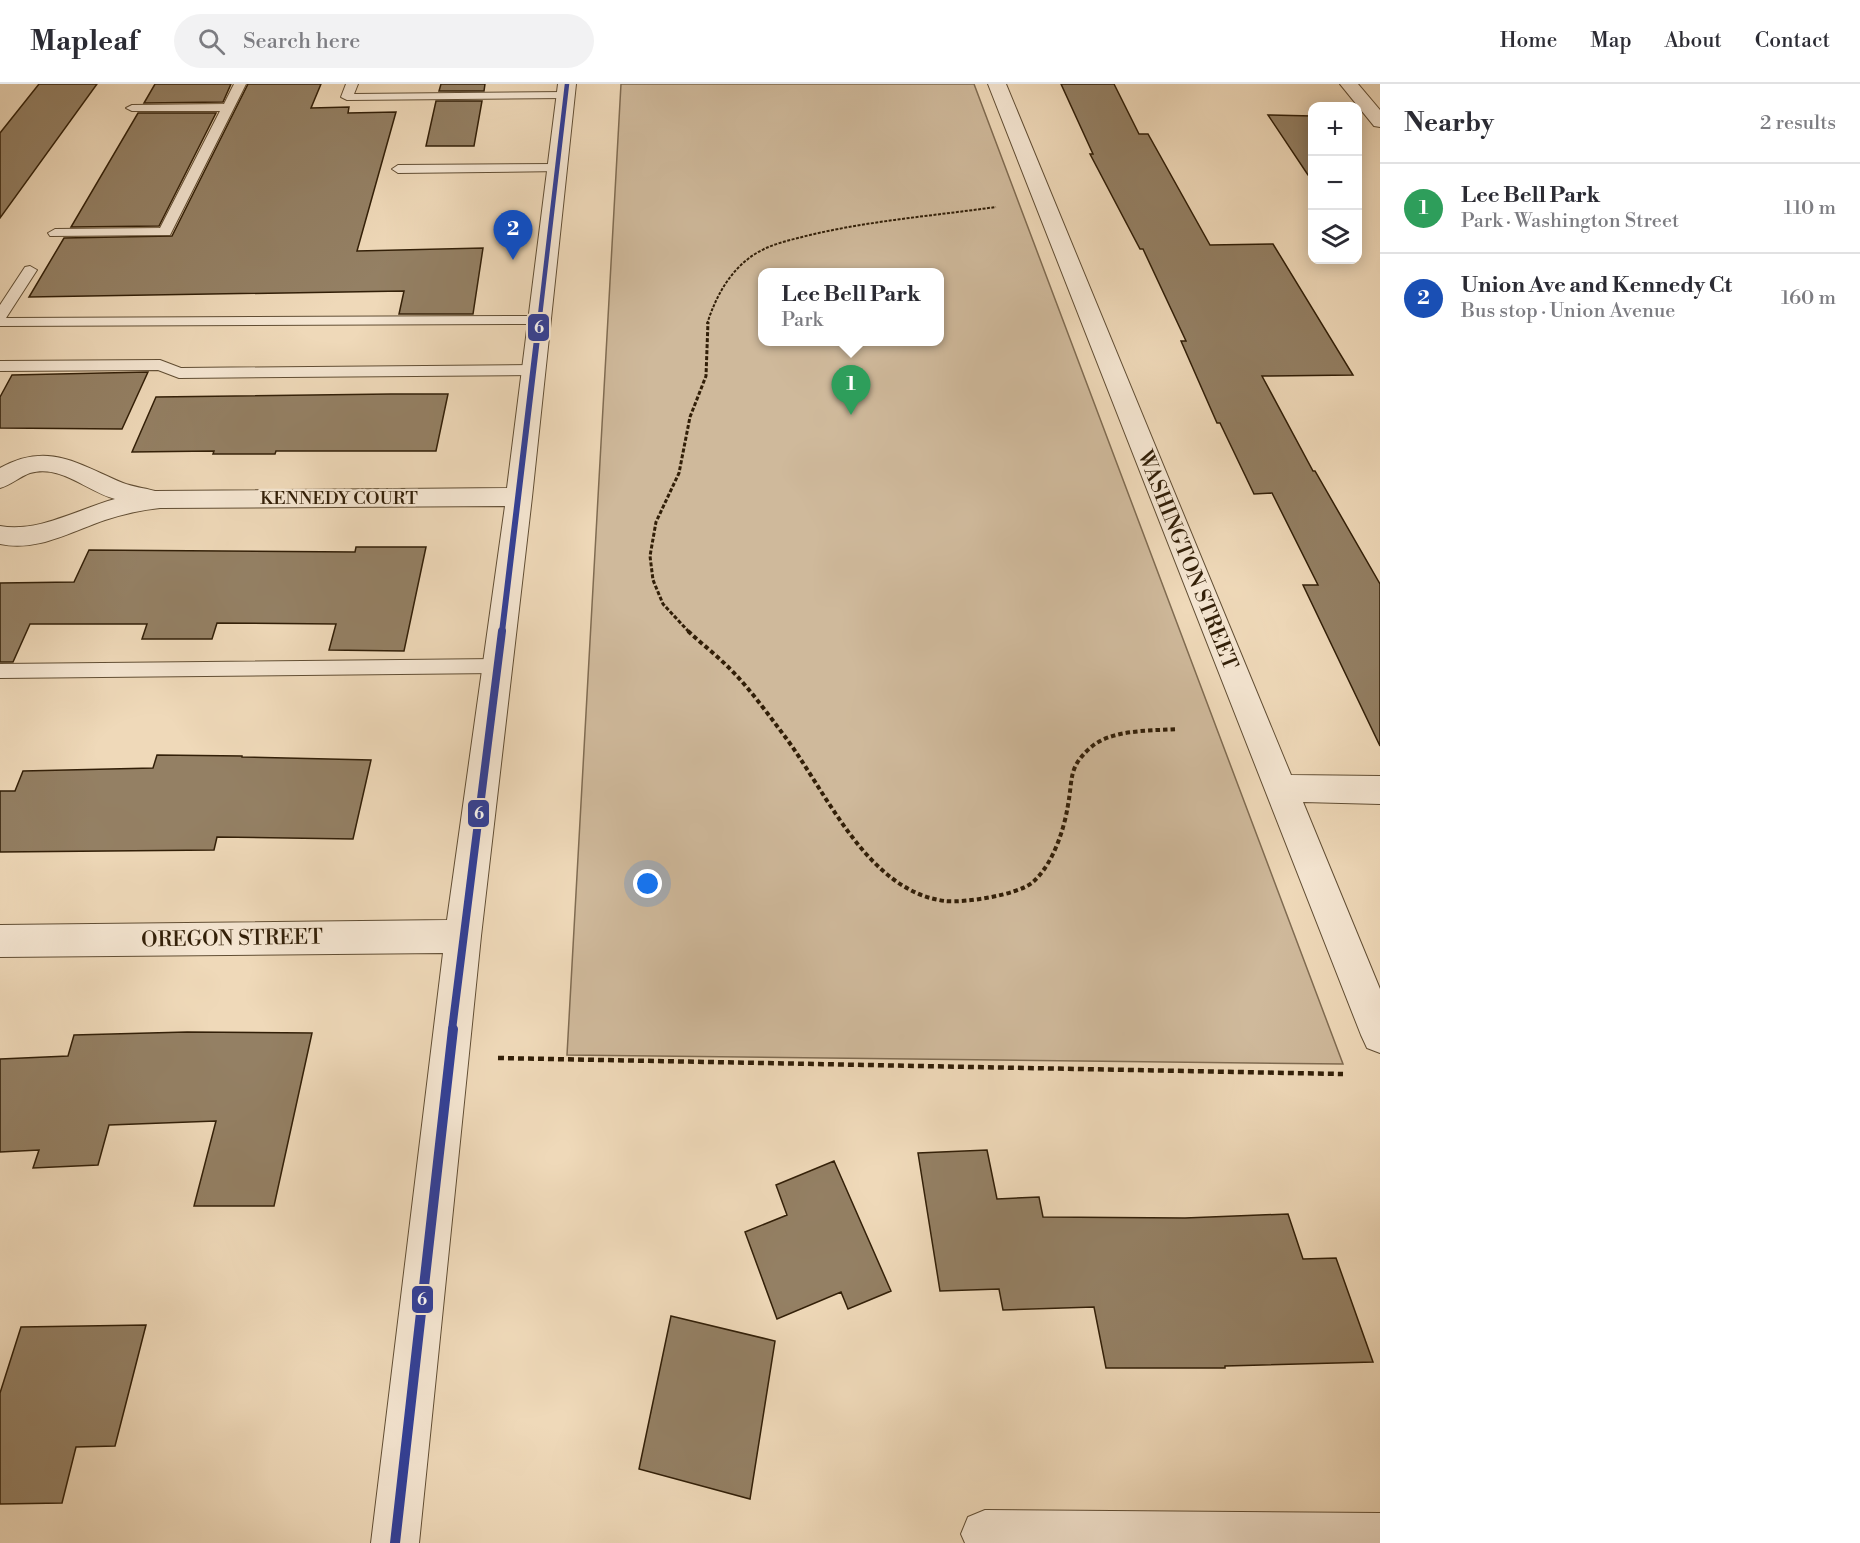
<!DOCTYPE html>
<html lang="en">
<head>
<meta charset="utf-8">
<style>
  body { margin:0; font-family:"Libre Bodoni",serif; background:#f2f2f3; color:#2b2b33 }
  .controls { position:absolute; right:18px; top:18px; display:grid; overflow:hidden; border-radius:12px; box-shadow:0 3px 15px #0003 }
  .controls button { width:54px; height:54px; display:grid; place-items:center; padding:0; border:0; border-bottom:2px solid #e1e1e2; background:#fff; color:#2b2b33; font:30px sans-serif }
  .you { position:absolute; left:648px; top:800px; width:21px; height:21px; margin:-15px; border:4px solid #fff; border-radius:50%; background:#1a73e8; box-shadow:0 0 0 9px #1a73e833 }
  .badge { display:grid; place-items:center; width:39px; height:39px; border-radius:50%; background:#8f2418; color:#fff; font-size:20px; font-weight:700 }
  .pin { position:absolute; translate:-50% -50px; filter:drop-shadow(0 2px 3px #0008) }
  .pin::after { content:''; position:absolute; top:32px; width:21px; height:18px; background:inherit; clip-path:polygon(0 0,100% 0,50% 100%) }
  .popup { position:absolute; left:758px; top:184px; width:186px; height:78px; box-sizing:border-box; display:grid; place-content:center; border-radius:12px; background:#fff; filter:drop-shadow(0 2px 4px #0005); font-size:20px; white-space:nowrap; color:#7c7c81 }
  .popup b { font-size:22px; color:#2b2b33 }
  .popup::after { content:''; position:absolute; left:50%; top:100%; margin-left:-12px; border:12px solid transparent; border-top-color:#fff }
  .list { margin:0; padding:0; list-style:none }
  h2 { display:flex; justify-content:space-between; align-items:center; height:78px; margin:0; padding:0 24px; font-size:26px }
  h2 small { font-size:20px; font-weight:400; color:#7c7c81 }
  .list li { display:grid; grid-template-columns:39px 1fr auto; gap:18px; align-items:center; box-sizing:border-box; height:90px; padding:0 24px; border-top:2px solid #e1e1e2 }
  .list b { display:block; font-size:22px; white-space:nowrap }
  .list p { margin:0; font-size:20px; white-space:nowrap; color:#7c7c81 }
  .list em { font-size:20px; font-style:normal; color:#7c7c81 }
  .icon { flex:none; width:33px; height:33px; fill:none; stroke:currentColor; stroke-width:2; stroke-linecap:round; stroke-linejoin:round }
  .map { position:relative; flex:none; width:1380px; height:1459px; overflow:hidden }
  header { display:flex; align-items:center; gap:36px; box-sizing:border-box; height:84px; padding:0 30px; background:#fff; border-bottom:2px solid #e1e1e2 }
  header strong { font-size:28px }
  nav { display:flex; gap:33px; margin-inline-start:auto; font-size:21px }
  .search { width:420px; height:54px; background:#f2f2f3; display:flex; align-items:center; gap:15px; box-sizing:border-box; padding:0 21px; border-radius:33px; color:#7c7c81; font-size:22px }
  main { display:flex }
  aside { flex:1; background:#fff }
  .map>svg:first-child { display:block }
  .green { fill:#cfb99b; stroke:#806c52; stroke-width:1.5; fill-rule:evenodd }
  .building { fill:#948064; stroke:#321f08; stroke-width:1.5 }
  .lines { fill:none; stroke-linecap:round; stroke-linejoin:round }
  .service-casing { stroke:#614e34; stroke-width:2 }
  .minor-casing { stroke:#614e34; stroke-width:2 }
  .path-far3 { stroke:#321f08; stroke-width:2; stroke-dasharray:3 1.5; stroke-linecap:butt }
  .path-far2 { stroke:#321f08; stroke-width:3; stroke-dasharray:4 2; stroke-linecap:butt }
  .path-far1 { stroke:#321f08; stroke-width:4; stroke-dasharray:4.5 3; stroke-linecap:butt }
  .path { stroke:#321f08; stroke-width:4.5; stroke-dasharray:6 4; stroke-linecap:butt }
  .service { fill:#f5e6d2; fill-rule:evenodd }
  .minor { fill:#f5e6d2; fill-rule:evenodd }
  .bus-1-far3-casing { stroke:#f5e6d2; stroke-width:8 }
  .bus-1-far2-casing { stroke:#f5e6d2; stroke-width:10 }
  .bus-1-far1-casing { stroke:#f5e6d2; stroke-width:12 }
  .bus-1-casing { stroke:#f5e6d2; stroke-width:14 }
  .bus-1-far3 { stroke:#324099; stroke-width:4.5 }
  .bus-1-far2 { stroke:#324099; stroke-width:6 }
  .bus-1-far1 { stroke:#324099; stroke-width:8 }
  .bus-1 { stroke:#324099; stroke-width:10 }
  .labels { text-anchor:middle; stroke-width:4.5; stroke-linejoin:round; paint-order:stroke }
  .far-street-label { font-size:18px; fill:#321f08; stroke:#f5e6d2 }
  .street-label { font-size:21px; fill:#321f08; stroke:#f5e6d2 }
  .line-badge { stroke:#f5e6d2; stroke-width:2 }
  .badge-label { font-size:16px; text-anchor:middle; font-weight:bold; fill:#fff }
</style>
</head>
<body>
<header>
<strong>Mapleaf</strong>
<div class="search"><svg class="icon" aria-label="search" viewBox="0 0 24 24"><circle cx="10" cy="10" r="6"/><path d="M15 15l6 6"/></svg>Search here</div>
<nav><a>Home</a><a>Map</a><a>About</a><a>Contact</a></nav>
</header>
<main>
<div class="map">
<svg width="1380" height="1459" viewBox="0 0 1380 1459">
  <rect width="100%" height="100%" fill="#efd9b9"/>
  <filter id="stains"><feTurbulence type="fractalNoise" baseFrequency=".00333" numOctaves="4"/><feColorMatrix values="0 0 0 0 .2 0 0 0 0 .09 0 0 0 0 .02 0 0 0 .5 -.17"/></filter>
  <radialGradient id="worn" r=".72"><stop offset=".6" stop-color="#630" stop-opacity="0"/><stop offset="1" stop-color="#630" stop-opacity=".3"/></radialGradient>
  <path class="green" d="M 621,0 L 974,0 L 1343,980 L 567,971 ZM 762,188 L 940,188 L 940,258 L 762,258 Z"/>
  <path class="building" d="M 39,0 L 97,0 L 0,134 L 0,49 Z
    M 155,0 L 231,0 L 223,18 L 144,19 Z
    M 248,0 L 321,0 L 311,24 L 349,23 L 348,29 L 396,28 L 357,167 L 483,164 L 473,230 L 399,230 L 404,207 L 29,213 L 64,154 L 172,152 Z
    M 441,0 L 485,0 L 484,7 L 439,7 Z
    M 1061,0 L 1114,0 L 1139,50 L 1148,50 L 1210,161 L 1273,160 L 1353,291 L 1262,292 L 1313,387 L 1315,387 L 1380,500 L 1380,662 L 1303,501 L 1318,501 L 1272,409 L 1254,410 L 1220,339 L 1217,339 L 1181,257 L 1186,257 L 1143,165 L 1140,165 L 1090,70 L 1093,70 Z
    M 436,17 L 482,17 L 474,62 L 426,62 Z
    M 138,29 L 216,29 L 159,142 L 71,143 Z
    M 1268,31 L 1312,32 L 1312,91 L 1308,91 Z
    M 148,288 L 122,345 L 0,344 L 0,313 L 12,291 Z
    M 391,310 L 448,310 L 436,367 L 276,367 L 275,370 L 213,370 L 214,367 L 132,368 L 156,313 Z
    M 356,463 L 426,463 L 404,567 L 329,566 L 336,540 L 217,539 L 212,555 L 142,555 L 147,540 L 30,540 L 13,578 L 0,578 L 0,499 L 74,498 L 89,466 L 355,468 Z
    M 157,671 L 242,672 L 242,673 L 371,676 L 353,755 L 217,753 L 214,766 L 0,768 L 0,707 L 15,707 L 23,687 L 153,684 Z
    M 187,948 L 312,949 L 274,1122 L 194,1122 L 216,1037 L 109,1041 L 98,1081 L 33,1084 L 39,1066 L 0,1068 L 0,975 L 68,972 L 74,951 Z
    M 987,1066 L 997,1115 L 1039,1113 L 1043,1133 L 1185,1134 L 1288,1130 L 1303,1175 L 1336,1174 L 1373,1278 L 1225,1282 L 1225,1284 L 1106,1284 L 1094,1223 L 1003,1226 L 999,1205 L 940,1207 L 918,1069 Z
    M 834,1077 L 891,1207 L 848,1225 L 841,1208 L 777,1235 L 745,1148 L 787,1131 L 776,1101 Z
    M 671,1232 L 775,1257 L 750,1415 L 639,1385 Z
    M 146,1241 L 115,1362 L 76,1363 L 62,1419 L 0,1420 L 0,1309 L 21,1243 Z"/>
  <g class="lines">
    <defs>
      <path id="service" d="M 234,0 L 246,0 L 170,151 L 50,152 L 48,149 L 55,145 L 160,144 L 220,27 L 132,27 L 126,24 L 132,21 L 224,20 Z
        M 346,0 L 358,0 L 354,10 L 566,8 L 572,11 L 566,14 L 347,16 L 341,13 Z
        M 558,80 L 564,84 L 562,87 L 398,89 L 392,85 L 398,81 Z
        M 30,182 L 37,186 L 6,234 L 540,232 L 547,236 L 540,240 L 0,242 L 0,221 L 25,183 Z
        M 160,276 L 181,284 L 534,281 L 542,286 L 534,291 L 179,294 L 158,286 L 0,287 L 0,277 Z
        M 497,575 L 504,577 L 507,582 L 504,587 L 497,589 L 0,594 L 0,580 Z"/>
      <path id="minor" d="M 558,0 L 576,0 L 532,413 L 481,852 L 419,1459 L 371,1459 L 443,869 L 0,873 L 0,841 L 447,836 L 505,422 L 160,424 C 141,426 123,430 105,436 C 70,448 37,468 0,460 L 0,442 C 39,449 78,425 115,415 C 86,407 61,380 30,389 C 19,393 11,401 0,404 L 0,384 C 48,357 78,380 123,399 C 133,403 145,404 155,407 L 507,404 Z
        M 988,0 L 1006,0 L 1291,691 L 1380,692 L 1380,720 L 1303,718 L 1380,905 L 1380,969 L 1367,964 L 1361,951 Z
        M 1340,0 L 1358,0 L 1380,26 L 1380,43 L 1374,42 Z
        M 985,1426 L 1380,1429 L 1380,1459 L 965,1459 L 961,1450 L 968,1433 Z"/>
    </defs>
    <use href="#service" class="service-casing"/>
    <use href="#minor" class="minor-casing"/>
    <path class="path-far3" d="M 707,240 C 716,212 730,186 755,170 C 769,161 786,157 802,153 C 865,137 932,132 996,123"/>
    <path class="path-far2" d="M 689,548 L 663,520 L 653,496 L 650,472 L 656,438 L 679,389 L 690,333 L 706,292 L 708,238"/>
    <path class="path-far1" d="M 688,547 C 703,561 720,574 735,590 C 752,608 768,630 783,650 C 826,706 866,807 945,817 C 965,819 1018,811 1033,798 C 1053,780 1064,746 1068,721 C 1073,694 1068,684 1090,664 C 1111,645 1150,647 1177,645"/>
    <path class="path" d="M 498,974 L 1343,990"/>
    <use href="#service" class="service"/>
    <use href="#minor" class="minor"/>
    <defs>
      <path id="bus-1-far3" d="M 539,240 L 567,0"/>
      <path id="bus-1-far2" d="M 502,548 L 539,238"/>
      <path id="bus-1-far1" d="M 452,946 L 502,547"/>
      <path id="bus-1" d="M 395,1459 L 453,945"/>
    </defs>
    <use href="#bus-1-far3" class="bus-1-far3-casing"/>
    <use href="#bus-1-far2" class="bus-1-far2-casing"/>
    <use href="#bus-1-far1" class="bus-1-far1-casing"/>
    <use href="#bus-1" class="bus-1-casing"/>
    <use href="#bus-1-far3" class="bus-1-far3"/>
    <use href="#bus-1-far2" class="bus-1-far2"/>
    <use href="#bus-1-far1" class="bus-1-far1"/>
    <use href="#bus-1" class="bus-1"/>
  </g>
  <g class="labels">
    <g class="far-street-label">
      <text x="339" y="420">KENNEDY COURT</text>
    </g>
    <g class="street-label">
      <text transform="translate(1188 476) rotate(68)" y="7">WASHINGTON STREET</text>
      <text transform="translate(232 854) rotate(-1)" y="7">OREGON STREET</text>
    </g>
  </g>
  <g class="line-badge">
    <rect x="527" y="229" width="23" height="29" rx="6" fill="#324099"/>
    <rect x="467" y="715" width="23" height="29" rx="6" fill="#324099"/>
    <rect x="411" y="1201" width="23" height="29" rx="6" fill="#324099"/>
  </g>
  <g class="badge-label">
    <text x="539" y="249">6</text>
    <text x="479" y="735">6</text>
    <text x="422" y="1221">6</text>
  </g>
  <rect width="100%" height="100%" filter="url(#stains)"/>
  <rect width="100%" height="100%" fill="url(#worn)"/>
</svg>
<div class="controls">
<button>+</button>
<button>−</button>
<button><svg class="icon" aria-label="layers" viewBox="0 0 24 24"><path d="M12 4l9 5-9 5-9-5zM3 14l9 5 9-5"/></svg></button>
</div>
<div class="you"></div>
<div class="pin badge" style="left:851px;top:331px;background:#2e9e5b">1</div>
<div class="popup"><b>Lee Bell Park</b>Park</div>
<div class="pin badge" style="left:513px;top:176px;background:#1a4fb4">2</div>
</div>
<aside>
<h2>Nearby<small>2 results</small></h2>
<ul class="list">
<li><span class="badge" style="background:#2e9e5b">1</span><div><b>Lee Bell Park</b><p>Park · Washington Street</p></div><em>110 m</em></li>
<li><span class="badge" style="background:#1a4fb4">2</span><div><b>Union Ave and Kennedy Ct</b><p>Bus stop · Union Avenue</p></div><em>160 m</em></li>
</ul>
</aside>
</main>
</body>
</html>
